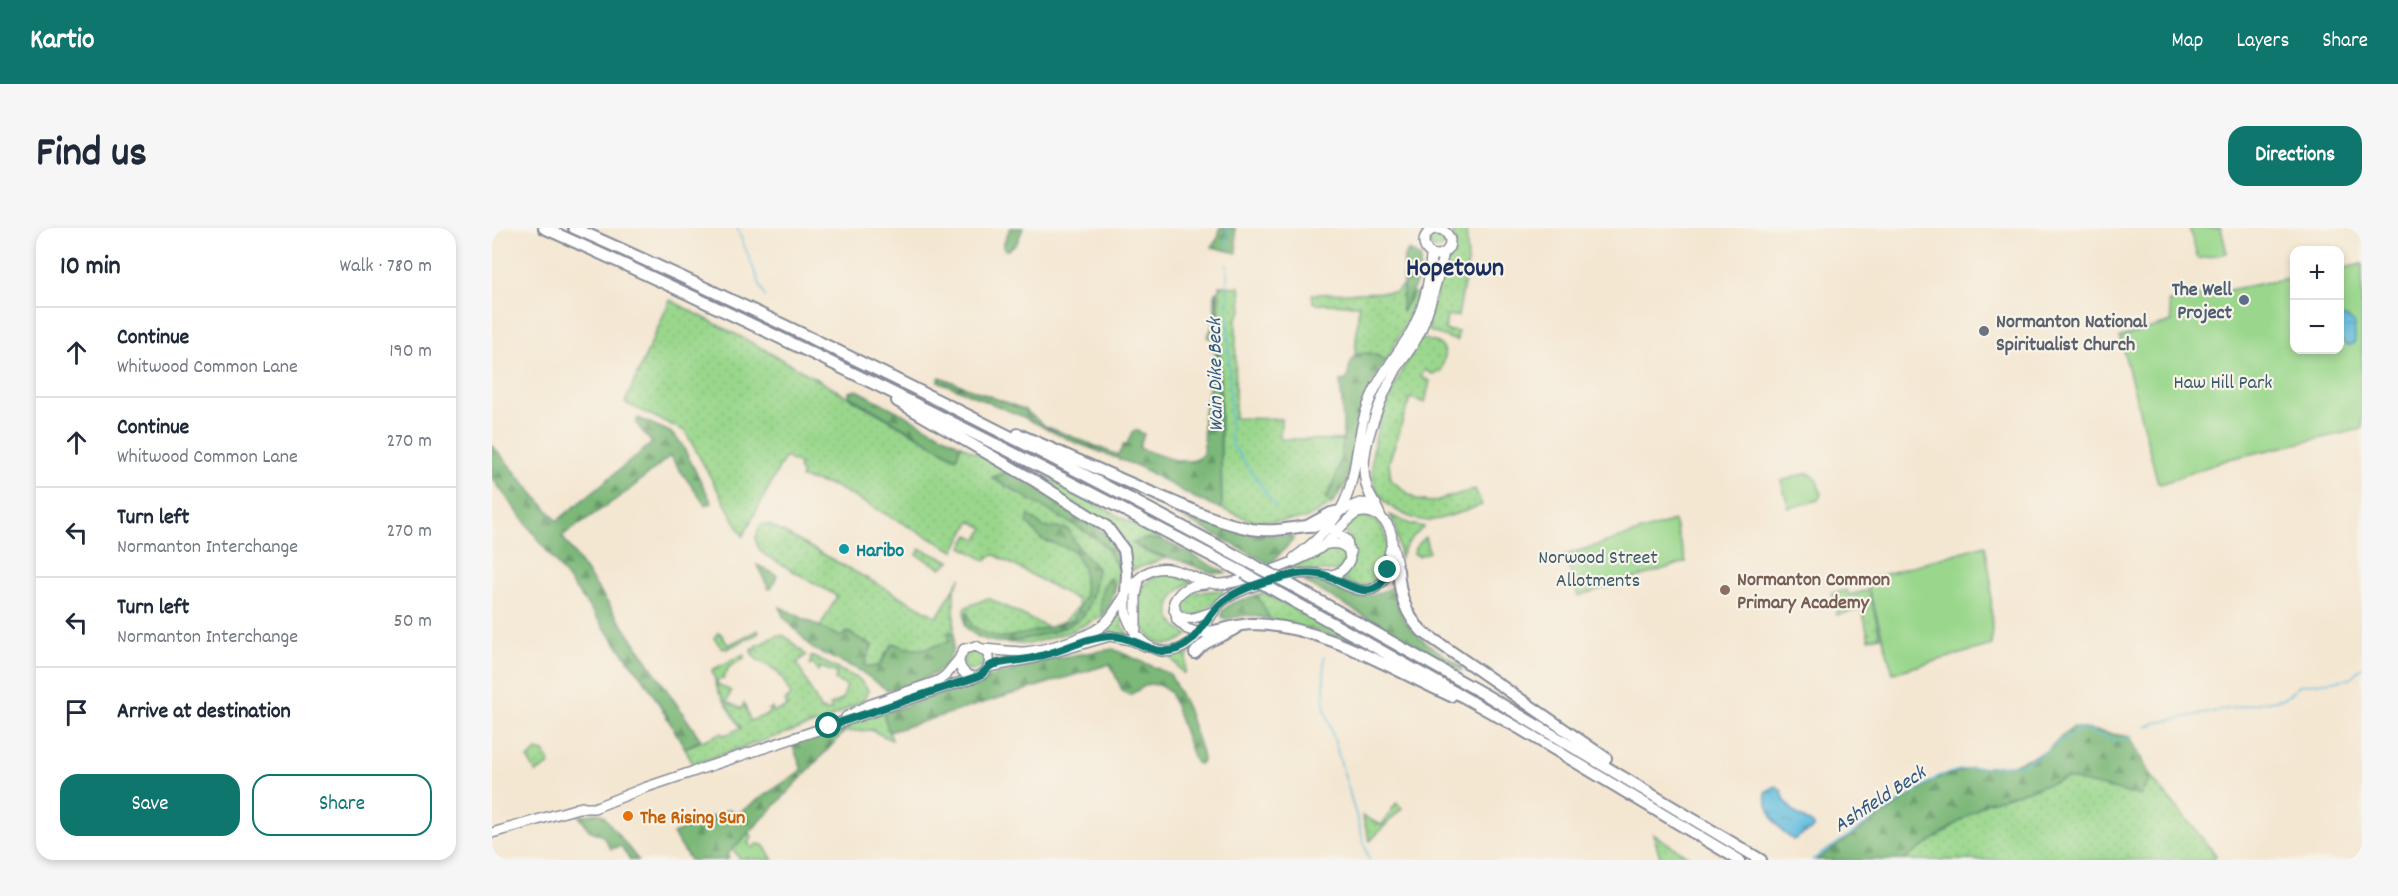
<!DOCTYPE html>
<html lang="en">
<head>
<meta charset="utf-8">
<style>
  body { margin:0; font-family:Dekko,sans-serif; background:#f6f6f7; color:#1f2937 }
  .controls { position:absolute; right:18px; top:18px; display:grid; overflow:hidden; border-radius:12px; box-shadow:0 3px 9px #0003 }
  .controls button { width:54px; height:54px; display:grid; place-items:center; padding:0; border:0; border-bottom:2px solid #e0e1e3; background:#fff; color:#1f2937; font:30px sans-serif }
  .stop { position:absolute; width:18px; height:18px; margin:-14px; border:4px solid #0f766e; border-radius:50%; background:#fff }
  .stop.end { background:#0f766e; border-color:#fff; box-shadow:0 2px 6px #0008 }
  .list { margin:0; padding:0; list-style:none }
  h2 { display:flex; justify-content:space-between; align-items:center; height:78px; margin:0; padding:0 24px; font-size:26px }
  h2 small { font-size:20px; font-weight:400; color:#747a83 }
  .list li { display:grid; grid-template-columns:39px 1fr auto; gap:18px; align-items:center; box-sizing:border-box; height:90px; padding:0 24px; border-top:2px solid #e0e1e3 }
  .list b { display:block; font-size:22px; white-space:nowrap }
  .list p { margin:0; font-size:20px; white-space:nowrap; color:#747a83 }
  .list em { font-size:20px; font-style:normal; color:#747a83 }
  .actions { display:flex; gap:12px; padding:18px 24px }
  .actions a { flex:1; padding:14px 0; border:2px solid #0f766e; border-radius:18px; text-align:center; font-size:21px; color:#0f766e }
  .actions .main { background:#0f766e; color:#fff }
  .icon { flex:none; width:33px; height:33px; fill:none; stroke:currentColor; stroke-width:2; stroke-linecap:round; stroke-linejoin:round }
  .map { position:relative; flex:none; width:1870px; height:632px; overflow:hidden; border-radius:18px }
  header { display:flex; align-items:center; gap:36px; box-sizing:border-box; height:84px; padding:0 30px; background:#0f766e; color:#fff }
  header strong { font-size:28px }
  nav { display:flex; gap:33px; margin-inline-start:auto; font-size:21px }
  .intro { display:flex; align-items:center; justify-content:space-between; box-sizing:border-box; height:144px; padding:0 36px }
  h1 { margin:0; font-size:42px }
  .button { padding:15px 27px; border-radius:18px; background:#0f766e; color:#fff; font-size:21px; font-weight:700 }
  main { display:flex; gap:36px; padding:0 36px }
  aside { flex:1; background:#fff; border-radius:18px; box-shadow:0 3px 9px #0003 }
  .map>svg:first-child { display:block }
  .grass { fill:url(#grass-dots); stroke:#5a8375; stroke-width:1.5 }
  .forest { fill:url(#forest-firs); stroke:#4b746b; stroke-width:1.5 }
  .green { fill:#9ad78c; stroke:#5a8375; stroke-width:1.5 }
  .water { fill:url(#water-ripples); stroke:#3d769e; stroke-width:1.5 }
  .lines { fill:none; stroke-linecap:round; stroke-linejoin:round }
  .stream { stroke:#5fbcdd; stroke-width:1.5 }
  .primary-casing { stroke:#888b98; stroke-width:12 }
  .highway-casing { stroke:#888b98; stroke-width:14 }
  .primary { stroke:#fff; stroke-width:9 }
  .highway { stroke:#fff; stroke-width:10 }
  .highway-bridge-casing { stroke:#888b98; stroke-width:14; stroke-linecap:butt }
  .highway-bridge { stroke:#fff; stroke-width:10 }
  .route { stroke:#0f766e; stroke-width:8 }
  .service-dot { fill:#5c6f8a; stroke:#f7f3e8; stroke-width:2 }
  .worship-dot { fill:#6b7280; stroke:#f7f3e8; stroke-width:2 }
  .culture-dot { fill:#0f9aa8; stroke:#f7f3e8; stroke-width:2 }
  .education-dot { fill:#8d6e63; stroke:#f7f3e8; stroke-width:2 }
  .food-dot { fill:#e8710a; stroke:#f7f3e8; stroke-width:2 }
  .labels { text-anchor:middle; stroke-width:4.5; stroke-linejoin:round; paint-order:stroke }
  .service-label { font-size:20px; font-weight:bold; fill:#4e5e75; stroke:#f7f3e8; text-anchor:end }
  .worship-label { font-size:20px; font-weight:bold; fill:#5b616d; stroke:#f7f3e8; text-anchor:start }
  .park-label { font-size:20px; fill:#3b596a; stroke:#f7f3e8 }
  .culture-label { font-size:20px; font-weight:bold; fill:#0d838f; stroke:#f7f3e8; text-anchor:start }
  .education-label { font-size:20px; font-weight:bold; fill:#785e54; stroke:#f7f3e8; text-anchor:start }
  .food-label { font-size:20px; font-weight:bold; fill:#c56008; stroke:#f7f3e8; text-anchor:start }
  .water-label { font-size:21px; font-style:italic; fill:#2f5984; stroke:#f7f3e8 }
  .district-label { font-size:26px; font-weight:bold; fill:#1b2f5e; stroke:#f7f3e8 }
</style>
</head>
<body>
<header>
<strong>Kartio</strong>
<nav><a>Map</a><a>Layers</a><a>Share</a></nav>
</header>
<div class="intro"><h1>Find us</h1><a class="button">Directions</a></div>
<main>
<aside>
<h2>10 min<small>Walk · 780 m</small></h2>
<ul class="list">
<li><svg class="icon" aria-label="ahead" viewBox="0 0 24 24"><path d="M12 20V5M6 11l6-6 6 6"/></svg><div><b>Continue</b><p>Whitwood Common Lane</p></div><em>190 m</em></li>
<li><svg class="icon" aria-label="ahead" viewBox="0 0 24 24"><path d="M12 20V5M6 11l6-6 6 6"/></svg><div><b>Continue</b><p>Whitwood Common Lane</p></div><em>270 m</em></li>
<li><svg class="icon" aria-label="left" viewBox="0 0 24 24"><path d="M17 20v-9H6M10 6l-5 5 5 5"/></svg><div><b>Turn left</b><p>Normanton Interchange</p></div><em>270 m</em></li>
<li><svg class="icon" aria-label="left" viewBox="0 0 24 24"><path d="M17 20v-9H6M10 6l-5 5 5 5"/></svg><div><b>Turn left</b><p>Normanton Interchange</p></div><em>50 m</em></li>
<li><svg class="icon" aria-label="arrive" viewBox="0 0 24 24"><path d="M6 21V4h12l-3 4 3 4H6"/></svg><div><b>Arrive at destination</b></div></li>
</ul>
<div class="actions"><a class="main">Save</a><a>Share</a></div>
</aside>
<div class="map">
<svg width="1870" height="632" viewBox="0 0 1870 632">
  <defs>
    <pattern id="grass-dots" width="8" height="8" patternUnits="userSpaceOnUse" patternTransform="scale(1.5)"><rect width="8" height="8" fill="#9ad78c"/><path d="M2 2h.1M6 6h.1" fill="none" stroke="#84b97b" stroke-width="1.8" stroke-linecap="round"/></pattern>
    <pattern id="forest-firs" width="22" height="20" patternUnits="userSpaceOnUse" patternTransform="scale(1.5)"><rect width="22" height="20" fill="#7bb878"/><path d="M5 1l3.5 6h-7zM16 11l3.5 6h-7z" fill="#649666"/></pattern>
    <pattern id="water-ripples" width="26" height="14" patternUnits="userSpaceOnUse" patternTransform="scale(1.5)"><rect width="26" height="14" fill="#5fbcdd"/><path d="M2 4q2-2 4 0t4 0M15 11q2-2 4 0t4 0" fill="none" stroke="#4e99b6"/></pattern>
  </defs>
  <rect width="100%" height="100%" fill="#f7f3e8"/>
  <filter id="ink" filterUnits="userSpaceOnUse"><feTurbulence type="fractalNoise" baseFrequency=".0167" numOctaves="2"/><feDisplacementMap in="SourceGraphic" scale="12" xChannelSelector="R" yChannelSelector="G"/><feConvolveMatrix kernelMatrix="1 2 1 2 8 2 1 2 1" color-interpolation-filters="sRGB"/></filter>
  <filter id="wash" filterUnits="userSpaceOnUse"><feTurbulence type="fractalNoise" baseFrequency=".008" numOctaves="4" result="noise"/><feDisplacementMap in="SourceGraphic" scale="24" xChannelSelector="R" yChannelSelector="G"/><feGaussianBlur stdDeviation="1.35" result="paint"/><feColorMatrix in="noise" values="0 0 0 0 0 0 0 0 0 0 0 0 0 0 0 0 0 1.4 0 .05"/><feComposite in="paint" operator="in"/></filter>
  <g filter="url(#wash)">
    <rect width="100%" height="100%" fill="#f4e7d2"/>
    <path class="grass" d="M 960,0 L 974,0 L 976,34 L 966,88 L 955,88 L 953,102 L 966,104 L 965,113 L 937,103 L 935,94 L 954,34 L 964,17 Z
      M937 13a8 8 0 1 1 16 0a8 8 0 1 1-16 0Z
      M 911,57 L 910,84 L 921,65 L 926,66 L 915,92 L 894,133 L 878,125 L 863,127 L 867,77 L 825,76 L 821,74 L 820,66 L 904,64 Z
      M 727,58 L 748,59 L 750,82 L 744,91 L 743,190 L 789,191 L 788,211 L 851,212 C 851,234 845,251 834,270 L 840,276 L 813,291 L 785,293 L 761,293 L 730,281 Z
      M 178,72 L 266,118 L 464,230 L 469,217 L 517,243 L 501,249 L 596,305 L 612,317 L 628,342 L 620,373 L 611,388 L 577,404 L 537,416 L 506,414 L 486,409 L 473,398 L 472,380 L 496,370 L 557,400 L 572,393 L 586,379 L 586,372 L 503,327 L 496,329 L 494,333 L 470,319 L 477,307 L 486,311 L 492,300 L 479,293 L 462,323 L 342,258 L 309,250 L 310,245 L 306,241 L 308,237 L 293,229 L 251,308 L 193,203 L 133,175 Z
      M 932,111 L 946,115 L 952,121 L 953,128 L 949,144 L 940,146 L 933,142 L 929,149 L 938,153 L 933,175 L 918,170 L 897,234 L 899,252 L 925,272 L 940,274 L 983,261 L 990,277 C 975,282 958,289 942,292 C 928,295 915,288 904,282 C 847,250 906,151 926,112 Z
      M 473,205 L 671,312 L 652,311 L 642,316 L 654,324 L 674,330 L 640,342 L 627,306 L 480,212 Z
      M 898,287 L 918,296 L 932,299 C 920,309 915,314 908,330 L 904,299 Z
      M 872,288 C 902,296 898,333 885,354 L 866,358 L 847,350 C 864,330 870,323 850,301 L 862,291 Z
      M 269,296 L 278,297 L 445,389 L 469,349 L 462,362 L 462,407 L 458,404 L 457,413 L 440,420 L 394,424 L 387,438 L 377,439 L 371,437 L 380,417 L 372,413 L 348,409 L 328,399 L 345,368 L 273,327 C 261,316 262,310 269,296 Z
      M 933,309 L 937,324 L 927,328 L 922,326 L 923,320 Z
      M 851,319 L 856,330 L 846,343 L 790,344 L 833,320 Z
      M 428,321 L 458,333 L 449,340 L 425,327 Z
      M 673,346 L 682,347 L 700,354 C 673,366 669,392 696,407 C 659,438 633,382 652,357 C 657,350 665,348 673,346 Z
      M 730,362 L 731,366 L 705,388 L 691,385 L 689,382 L 690,371 L 697,365 Z
      M 1355,362 L 1357,367 L 1377,362 L 1388,408 L 1377,411 L 1370,381 L 1345,387 L 1340,365 Z
      M 773,365 L 892,429 L 823,402 L 778,391 L 765,367 Z
      M 631,381 L 630,398 L 638,409 L 618,404 L 616,399 Z
      M 266,402 L 267,405 L 235,421 L 229,419 L 222,410 L 226,405 L 229,406 L 236,417 Z
      M 287,407 L 293,408 L 314,427 L 305,435 L 329,482 L 332,481 L 334,484 L 340,481 L 338,477 L 350,472 L 355,458 L 343,452 L 345,445 L 328,439 L 326,443 L 321,435 L 318,437 L 319,428 L 367,451 L 376,462 L 372,472 L 334,492 L 201,536 L 193,520 L 229,505 L 233,507 L 249,500 L 226,463 L 220,442 L 252,426 L 252,430 L 237,439 L 231,451 L 226,452 L 224,455 L 239,463 L 235,474 L 249,481 L 252,475 L 258,493 L 277,486 L 276,482 L 280,480 L 282,484 L 295,479 L 293,473 L 299,467 C 295,459 291,451 286,445 C 277,435 264,435 259,424 L 261,420 L 263,423 L 265,421 L 264,418 Z
      M 700,420 L 695,429 L 693,445 L 691,445 L 678,428 Z
      M471 432a10 10 0 1 1 20 0a10 10 0 1 1-20 0Z
      M 391,485 L 400,512 L 379,502 L 352,504 L 350,497 Z
      M 45,522 L 52,524 L 58,536 L 44,545 L 36,531 Z
      M 1659,549 L 1724,627 L 1722,632 L 1412,632 L 1494,575 L 1575,550 L 1648,568 Z
      M 904,575 L 910,580 L 878,613 L 870,588 L 890,597 Z
      M 1161,606 L 1202,632 L 1169,632 Z"/>
    <path class="forest" d="M 518,0 L 531,0 L 525,15 L 516,22 L 513,22 L 511,18 Z
      M 727,0 L 743,0 L 745,25 L 720,19 L 727,8 Z
      M 917,22 L 929,30 L 926,51 L 910,85 L 912,29 Z
      M 725,63 L 730,281 L 703,270 L 648,239 L 582,214 L 529,188 L 446,153 L 448,149 L 533,182 L 553,198 L 626,227 L 632,216 L 635,216 L 640,204 L 644,202 L 652,206 L 647,220 C 662,225 706,245 712,223 L 711,190 L 724,124 L 719,121 L 723,112 L 716,109 L 723,89 L 723,64 Z
      M 872,125 L 883,126 L 894,133 L 880,154 L 872,176 L 854,257 L 840,276 L 834,271 C 856,231 852,197 848,153 L 855,152 L 858,137 L 863,127 Z
      M 365,162 L 469,217 L 464,230 L 357,168 L 357,164 Z
      M 146,190 L 178,204 L 189,215 L 220,275 L 213,277 L 178,228 L 136,263 L 70,308 L 209,512 L 193,520 L 157,459 L 0,250 L 0,217 L 65,293 L 160,215 L 144,195 Z
      M 517,243 C 543,260 615,295 626,323 C 627,329 627,336 628,342 L 612,317 L 596,305 L 500,250 Z
      M 687,282 C 726,297 757,309 800,307 L 802,311 L 778,336 L 682,285 Z
      M 537,287 L 551,299 L 576,301 L 584,316 L 605,340 C 603,355 601,372 593,385 C 582,402 525,415 506,414 C 495,414 480,407 473,398 L 475,383 L 480,398 C 489,403 496,407 506,409 C 523,411 564,397 581,392 L 593,367 L 591,340 L 581,322 L 549,311 L 535,295 Z
      M 652,311 L 671,312 L 734,345 C 719,347 708,340 694,335 C 675,328 658,327 641,315 Z
      M 265,337 L 285,347 L 280,360 L 277,361 Z
      M 619,349 C 626,364 619,375 611,388 C 606,376 608,357 619,349 Z
      M 816,349 C 850,359 867,381 902,357 C 904,365 904,374 907,381 C 917,408 947,423 970,439 L 969,443 L 811,353 Z
      M 765,367 L 778,391 L 756,387 L 734,391 L 730,389 L 730,383 L 740,375 Z
      M 288,379 L 348,409 L 356,404 L 380,418 L 372,437 L 377,439 L 387,438 L 401,415 C 422,425 436,421 457,413 L 456,405 L 458,403 L 462,407 L 461,421 L 455,435 L 444,445 L 408,461 L 395,462 L 367,442 L 321,421 L 291,388 Z
      M 621,421 L 678,446 L 695,480 L 710,525 L 711,533 L 707,536 L 703,534 L 678,464 L 667,457 L 656,456 L 638,467 L 631,464 L 618,436 L 397,504 L 391,485 L 550,432 Z
      M 350,497 L 352,504 L 279,582 L 235,627 L 237,630 L 234,632 L 198,632 L 181,606 L 237,581 L 245,586 L 310,542 L 300,516 Z
      M 1580,499 L 1638,509 L 1659,549 L 1648,568 L 1575,550 L 1494,575 L 1412,632 L 1324,632 L 1445,550 L 1480,540 L 1520,537 L 1554,523 Z
      M 106,585 L 111,587 L 146,632 L 138,632 L 129,618 L 119,621 L 111,608 L 97,602 L 87,588 Z"/>
    <path class="green" d="M 1697,0 L 1729,0 L 1735,25 L 1706,31 Z
      M 1870,36 L 1870,201 L 1737,231 L 1669,256 L 1666,255 L 1628,109 L 1680,94 L 1676,74 L 1802,49 L 1802,122 L 1848,122 L 1848,41 Z
      M 1316,245 L 1324,250 L 1329,266 L 1326,272 L 1297,280 L 1289,253 Z
      M 1182,293 L 1194,334 L 1086,368 L 1073,327 Z
      M 1493,317 L 1499,353 L 1500,417 L 1401,445 L 1374,352 Z
      M 258,604 L 260,610 L 256,615 L 261,620 L 265,616 L 271,617 L 281,632 L 247,630 L 241,621 Z"/>
    <path class="water" d="M 1848,88 L 1856,90 L 1862,95 L 1863,112 L 1860,117 L 1854,117 L 1848,110 Z
      M 1284,558 L 1290,563 C 1293,579 1307,589 1321,596 L 1322,600 L 1301,612 C 1285,601 1274,583 1273,564 Z"/>
    <g class="lines">
      <path class="stream" d="M 245,0 L 273,69
        M 735,0 L 735,19
        M 735,37 L 739,215 L 784,279
        M 832,429 L 832,477 L 877,632
        M 1654,499 L 1663,495 L 1793,470 L 1808,457 L 1857,451 L 1870,439
        M 1320,632 L 1447,548 L 1468,542 L 1533,536 L 1588,501 L 1626,513 L 1641,508"/>
    </g>
  </g>
  <g filter="url(#ink)">
    <g class="lines">
      <defs>
        <path id="primary" d="M932 14a13 13 0 1 1 26 0a13 13 0 1 1-26 0Z
          M 848,283 L 868,275 L 884,276
          M 889,289 C 885,278 876,267 874,256 C 865,225 889,169 904,142 C 912,129 922,118 928,104 C 939,79 945,51 952,25
          M 900,315 L 906,342
          M 832,317 C 844,314 851,315 859,325
          M 802,330 C 820,317 838,300 849,281 C 866,250 863,213 875,180 C 884,153 901,132 916,109 C 931,84 938,54 939,26
          M 833,347 C 846,348 853,342 858,331 L 855,312 L 840,300
          M 682,382 C 692,397 707,388 720,384
          M 644,401 L 644,368 L 647,352
          M 707,405 L 695,401 L 685,392 L 682,374 C 689,360 699,357 714,356
          M 491,421 C 505,422 519,424 532,424 C 552,423 604,408 616,392 C 630,376 639,350 661,342 C 684,335 704,355 726,356 C 746,357 818,330 832,317 C 844,307 851,293 865,285 C 884,280 901,295 900,315 C 899,319 897,324 897,328 C 896,339 896,350 887,357 C 871,372 848,352 832,347 C 824,345 813,345 805,346 C 785,350 749,360 732,372 C 719,383 714,400 702,411 C 675,437 646,419 635,389 C 633,382 634,373 634,366
          M 497,439 L 542,430 L 618,408 L 639,412 L 653,418
          M 354,489 L 377,477 L 446,453 L 454,447 L 467,431
          M 85,580 L 102,580 L 152,560 L 487,448 C 497,443 500,434 495,424 L 484,418 L 472,421 L 467,431 C 467,441 472,447 482,449
          M 0,605 L 90,579"/>
        <path id="highway" d="M 52,0 C 290,107 522,223 752,345
          M 82,0 C 315,104 544,218 767,340
          M 405,173 L 543,253 L 615,299 L 632,322 L 635,345 L 634,366
          M 526,206 C 570,225 613,244 656,263 C 690,277 723,294 759,301 C 789,306 809,295 836,298
          M 817,297 L 839,285 L 848,283
          M 906,342 C 908,367 913,387 931,404 L 1114,530
          M 794,354 L 999,470 L 1269,632
          M 778,360 L 1030,502 L 1247,632
          M 707,405 C 726,404 743,396 762,396 C 832,398 897,440 959,468
          M 703,425 C 712,412 731,409 744,400"/>
      </defs>
      <use href="#primary" class="primary-casing"/>
      <use href="#highway" class="highway-casing"/>
      <use href="#primary" class="primary"/>
      <use href="#highway" class="highway"/>
      <defs>
        <path id="highway-bridge" d="M 767,340 L 794,354
          M 752,345 L 778,360"/>
      </defs>
      <use href="#highway-bridge" class="highway-bridge-casing"/>
      <use href="#highway-bridge" class="highway-bridge"/>
    </g>
  </g>
  <g class="lines" filter="url(#ink)">
    <path class="route" d="M 337,498 L 487,448 C 493,445 495,439 500,437 C 514,432 531,433 545,429 C 568,424 597,408 620,408 C 643,408 661,430 685,421 C 709,412 713,387 732,373 C 750,358 782,351 805,346 C 813,345 824,345 832,347 C 855,354 883,380 896,342"/>
  </g>
  <circle class="service-dot" cx="1752" cy="72" r="6"/>
  <circle class="worship-dot" cx="1492" cy="103" r="6"/>
  <circle class="culture-dot" cx="352" cy="321" r="6"/>
  <circle class="education-dot" cx="1233" cy="362" r="6"/>
  <circle class="food-dot" cx="136" cy="588" r="6"/>
  <g class="labels">
    <g class="service-label">
      <text x="1740" y="67">The Well<tspan x="1740" dy="23">Project</tspan></text>
    </g>
    <g class="worship-label">
      <text x="1504" y="99">Normanton National<tspan x="1504" dy="23">Spiritualist Church</tspan></text>
    </g>
    <g class="park-label">
      <text x="1731" y="160">Haw Hill Park</text>
      <text x="1106" y="335">Norwood Street<tspan x="1106" dy="23">Allotments</tspan></text>
    </g>
    <g class="culture-label">
      <text x="364" y="328">Haribo</text>
    </g>
    <g class="education-label">
      <text x="1245" y="357">Normanton Common<tspan x="1245" dy="23">Primary Academy</tspan></text>
    </g>
    <g class="food-label">
      <text x="148" y="595">The Rising Sun</text>
    </g>
    <g class="water-label">
      <text transform="translate(722 147) rotate(-91)" y="7">Wain Dike Beck</text>
      <text transform="translate(1387 570) rotate(-33)" y="7">Ashfield Beck</text>
    </g>
    <g class="district-label">
      <text x="963" y="47">Hopetown</text>
    </g>
  </g>
</svg>
<div class="controls">
<button>+</button>
<button>−</button>
</div>
<div class="stop" style="left:337px;top:498px"></div>
<div class="stop end" style="left:896px;top:342px"></div>
</div>
</main>
</body>
</html>
